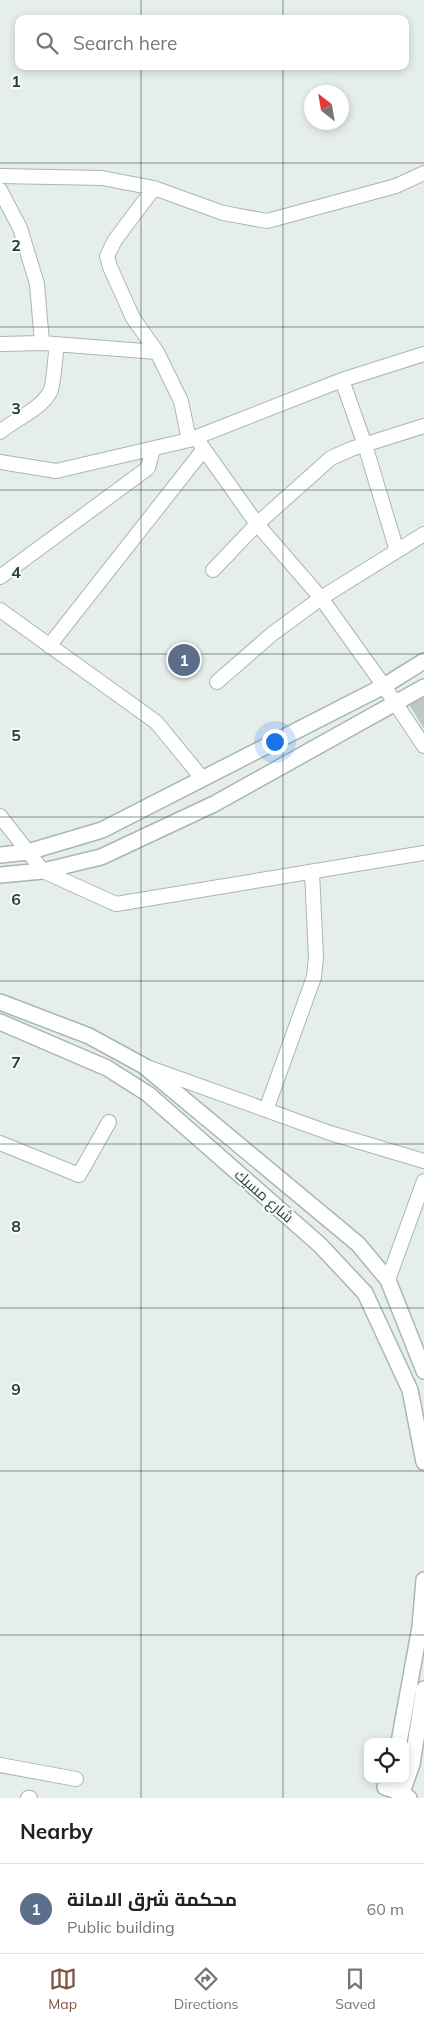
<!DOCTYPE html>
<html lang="en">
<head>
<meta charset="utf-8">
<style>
  body { margin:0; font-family:Mulish,Cairo,sans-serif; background:#f6f6f6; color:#222 }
  .controls { position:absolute; right:15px; bottom:15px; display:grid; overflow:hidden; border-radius:10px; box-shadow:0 2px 8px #0003 }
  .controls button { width:45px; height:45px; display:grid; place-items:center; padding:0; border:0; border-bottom:1px solid #e0e0e0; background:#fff; color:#222; font:25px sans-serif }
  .compass { position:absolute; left:304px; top:85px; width:45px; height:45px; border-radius:50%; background:#fff; box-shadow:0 2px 8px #0003; rotate:329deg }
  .you { position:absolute; left:274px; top:741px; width:18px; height:18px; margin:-12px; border:4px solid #fff; border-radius:50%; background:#1a73e8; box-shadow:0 0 0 8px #1a73e833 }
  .badge { display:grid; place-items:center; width:32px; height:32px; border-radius:50%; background:#7e543f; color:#fff; font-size:16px; font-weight:700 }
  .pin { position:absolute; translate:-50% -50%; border:2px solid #fff; box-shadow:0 1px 5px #0006 }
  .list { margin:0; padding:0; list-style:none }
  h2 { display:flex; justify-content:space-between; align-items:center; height:65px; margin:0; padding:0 20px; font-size:21px }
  h2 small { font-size:16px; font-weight:400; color:#767676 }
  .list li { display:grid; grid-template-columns:32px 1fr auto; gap:15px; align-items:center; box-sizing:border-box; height:90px; padding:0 20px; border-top:1px solid #e0e0e0 }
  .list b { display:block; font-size:19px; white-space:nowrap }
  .list p { margin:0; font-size:16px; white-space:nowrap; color:#767676 }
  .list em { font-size:16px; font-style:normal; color:#767676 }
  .icon { flex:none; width:28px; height:28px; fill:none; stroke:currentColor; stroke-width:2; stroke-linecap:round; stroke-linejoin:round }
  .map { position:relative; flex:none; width:424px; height:1798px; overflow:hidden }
  .search { position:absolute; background:#fff; box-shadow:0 2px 8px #0003; left:15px; right:15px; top:15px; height:55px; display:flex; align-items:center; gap:12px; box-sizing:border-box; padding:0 18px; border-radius:10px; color:#767676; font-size:19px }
  .sheet { height:155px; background:#fff }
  nav { display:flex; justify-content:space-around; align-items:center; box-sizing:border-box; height:70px; border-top:1px solid #e0e0e0; background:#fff; font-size:14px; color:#767676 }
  nav a { display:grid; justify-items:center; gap:2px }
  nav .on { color:#7e543f }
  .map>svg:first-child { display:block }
  .building { fill:#bbc9c5; stroke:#b8c8c3 }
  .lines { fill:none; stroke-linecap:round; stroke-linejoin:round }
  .minor-casing { stroke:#a8b7b3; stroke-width:16 }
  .tertiary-casing { stroke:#a8b7b3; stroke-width:18 }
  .minor { stroke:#fff; stroke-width:14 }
  .tertiary { stroke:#fff; stroke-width:15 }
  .grid { fill:none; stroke:#25413b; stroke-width:1; stroke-opacity:0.55 }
  .labels { text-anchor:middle; stroke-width:4; stroke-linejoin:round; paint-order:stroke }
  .street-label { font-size:15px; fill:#25413b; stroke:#f7fbf9 }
  .grid-label { font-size:16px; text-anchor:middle; font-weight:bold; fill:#25413b; stroke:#f7fbf9; stroke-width:4; stroke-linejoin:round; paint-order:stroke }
</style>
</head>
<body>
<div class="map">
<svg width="424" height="1798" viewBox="0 0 424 1798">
  <rect width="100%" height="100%" fill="#e6eeeb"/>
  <path class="building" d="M 424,698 L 424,728 L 410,705 Z"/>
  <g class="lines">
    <defs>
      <path id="minor" d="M 0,176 L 102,178 L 154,188 L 223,213 L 267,221 L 396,186 L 424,173
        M 154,188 L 115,240 L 107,256 L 110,267 L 133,318 L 157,352 L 181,401 L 189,440
        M 0,190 L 20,228 L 37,284 L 42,343
        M 0,344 L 42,343 L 157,352
        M 342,380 L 365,445 L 397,551
        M 0,432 C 15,419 40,410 50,392 C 54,385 55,355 57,345
        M 196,438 L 257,524 L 321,598 L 384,686 L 424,746
        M 0,462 L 56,471 L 189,440 L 342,380 L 424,354
        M 213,570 L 257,524 L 331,458 L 351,449 L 424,426
        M 0,577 L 148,468 L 153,449
        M 0,610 L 156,722 L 202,778
        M 49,646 L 204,449
        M 217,682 L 272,634 L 321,598 L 424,534
        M 0,816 L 43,871 L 116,904 L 424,853
        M 147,1067 L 330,1133 L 424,1161
        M 266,1110 L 314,977 L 316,957 L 312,872
        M 0,1143 L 79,1175 L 109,1122
        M 388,1280 L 424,1181
        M 0,1765 L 76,1779
        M 28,1798 L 30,1798"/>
      <path id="tertiary" d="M 0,855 L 28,852 L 102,830 L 384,686 L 424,661
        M 0,875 L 43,871 L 101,857 L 214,804 L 424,687
        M 0,1002 L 89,1036 L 144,1066 L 358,1244 L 388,1280 L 424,1371
        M 0,1022 L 107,1068 L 148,1094 L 320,1245 L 365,1293 L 410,1390 L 424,1462
        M 399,1742 L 420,1627 L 424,1580
        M 385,1787 L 402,1793 L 409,1798
        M 400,1798 L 412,1764 L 424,1689"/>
    </defs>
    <use href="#minor" class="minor-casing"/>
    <use href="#tertiary" class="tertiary-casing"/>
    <use href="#minor" class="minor"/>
    <use href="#tertiary" class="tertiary"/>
  </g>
  <path class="grid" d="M 141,0 L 141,19M 283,0 L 283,19M 141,66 L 141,1798M 283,66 L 283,1798M 0,163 L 424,163M 0,327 L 424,327M 0,490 L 424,490M 0,654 L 424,654M 0,817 L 424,817M 0,981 L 424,981M 0,1144 L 424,1144M 0,1308 L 424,1308M 0,1471 L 424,1471M 0,1635 L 424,1635"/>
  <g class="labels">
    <g class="street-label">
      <text transform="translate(264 1196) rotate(41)" y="5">شارع مسيك</text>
    </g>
  </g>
  <g class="grid-label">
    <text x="16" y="87">1</text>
    <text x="16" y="251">2</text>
    <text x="16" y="414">3</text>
    <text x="16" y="578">4</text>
    <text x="16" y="741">5</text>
    <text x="16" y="905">6</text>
    <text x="16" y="1068">7</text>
    <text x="16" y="1232">8</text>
    <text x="16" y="1395">9</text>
  </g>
</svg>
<div class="controls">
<button><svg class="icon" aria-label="locate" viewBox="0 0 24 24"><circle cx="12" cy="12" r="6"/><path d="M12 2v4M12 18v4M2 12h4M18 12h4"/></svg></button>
</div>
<svg class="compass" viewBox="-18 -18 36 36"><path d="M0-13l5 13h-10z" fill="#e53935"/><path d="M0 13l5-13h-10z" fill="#767676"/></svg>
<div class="you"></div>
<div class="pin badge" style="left:184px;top:660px;background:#5c6f8a">1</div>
<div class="search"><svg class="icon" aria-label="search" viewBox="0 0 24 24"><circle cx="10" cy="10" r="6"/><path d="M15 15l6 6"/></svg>Search here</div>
</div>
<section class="sheet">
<h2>Nearby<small></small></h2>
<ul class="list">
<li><span class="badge" style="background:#5c6f8a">1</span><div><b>محكمة شرق الامانة</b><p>Public building</p></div><em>60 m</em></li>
</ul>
</section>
<nav>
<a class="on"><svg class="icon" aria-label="map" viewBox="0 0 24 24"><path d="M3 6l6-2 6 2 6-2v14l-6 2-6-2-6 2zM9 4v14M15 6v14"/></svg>Map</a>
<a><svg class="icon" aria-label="directions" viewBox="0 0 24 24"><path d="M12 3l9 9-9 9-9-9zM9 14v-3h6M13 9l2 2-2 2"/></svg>Directions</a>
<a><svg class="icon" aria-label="saved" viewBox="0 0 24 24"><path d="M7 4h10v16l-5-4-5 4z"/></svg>Saved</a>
</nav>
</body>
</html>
